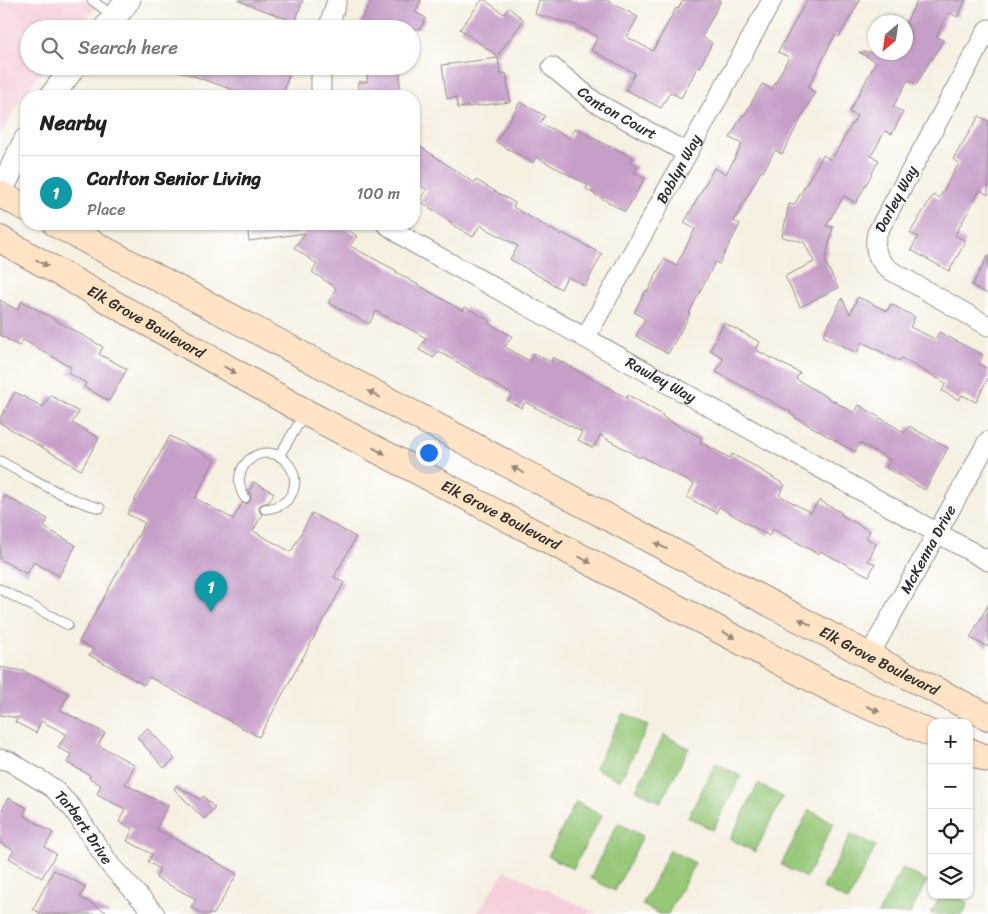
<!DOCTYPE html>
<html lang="en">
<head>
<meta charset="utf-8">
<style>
  body { margin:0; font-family:Sriracha,sans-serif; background:#f2f2f2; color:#202124 }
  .controls { position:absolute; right:15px; bottom:15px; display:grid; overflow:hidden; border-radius:10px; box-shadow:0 1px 4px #0004 }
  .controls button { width:45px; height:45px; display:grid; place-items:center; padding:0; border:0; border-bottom:1px solid #e0e0e0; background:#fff; color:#202124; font:25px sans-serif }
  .compass { position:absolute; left:868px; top:15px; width:45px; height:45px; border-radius:50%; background:#fff; box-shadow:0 1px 4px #0004; rotate:209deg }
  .you { position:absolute; left:428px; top:452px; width:18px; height:18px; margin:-12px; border:4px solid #fff; border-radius:50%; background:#1a73e8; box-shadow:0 0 0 8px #1a73e833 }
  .badge { display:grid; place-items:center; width:32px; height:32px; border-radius:50%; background:#0f766e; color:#fff; font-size:16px; font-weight:700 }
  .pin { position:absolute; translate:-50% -41px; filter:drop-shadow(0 1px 2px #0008) }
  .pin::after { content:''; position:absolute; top:26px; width:18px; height:15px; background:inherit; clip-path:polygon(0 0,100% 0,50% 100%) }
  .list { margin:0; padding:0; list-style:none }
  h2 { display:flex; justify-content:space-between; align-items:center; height:65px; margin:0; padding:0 20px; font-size:21px }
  h2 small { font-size:16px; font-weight:400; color:#757577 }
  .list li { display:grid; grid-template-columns:32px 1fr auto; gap:15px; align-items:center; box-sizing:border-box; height:75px; padding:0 20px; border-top:1px solid #e0e0e0 }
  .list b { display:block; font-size:19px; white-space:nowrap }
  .list p { margin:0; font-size:16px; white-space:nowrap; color:#757577 }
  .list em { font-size:16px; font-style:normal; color:#757577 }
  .icon { flex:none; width:28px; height:28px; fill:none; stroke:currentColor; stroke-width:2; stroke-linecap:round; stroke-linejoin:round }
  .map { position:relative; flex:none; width:988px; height:914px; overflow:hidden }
  .search { position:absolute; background:#fff; box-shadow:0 1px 4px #0004; left:20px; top:20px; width:400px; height:55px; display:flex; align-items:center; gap:12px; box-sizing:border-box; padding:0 18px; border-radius:28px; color:#757577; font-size:19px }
  .panel { position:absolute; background:#fff; box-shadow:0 1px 4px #0004; left:20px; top:90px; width:400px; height:140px; border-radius:20px }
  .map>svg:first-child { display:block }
  .built { fill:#f5cfda }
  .green { fill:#96c878; stroke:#607a52 }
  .building { fill:#c69fc8 }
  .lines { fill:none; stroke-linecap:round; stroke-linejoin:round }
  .service-casing { stroke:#908e86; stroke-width:11 }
  .minor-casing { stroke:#908e86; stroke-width:21 }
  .tertiary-casing { stroke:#908e86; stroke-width:26 }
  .secondary-casing { stroke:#908e86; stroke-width:28 }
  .service { stroke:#fff; stroke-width:9 }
  .minor { stroke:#fff; stroke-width:19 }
  .tertiary { stroke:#fff; stroke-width:24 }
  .secondary { stroke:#fee4c5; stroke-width:26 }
  .oneway { fill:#948878 }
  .labels { text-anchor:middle; stroke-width:4; stroke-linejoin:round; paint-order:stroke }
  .street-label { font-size:15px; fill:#2b2b2b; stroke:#fff }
</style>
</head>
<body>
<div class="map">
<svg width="988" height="914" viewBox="0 0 988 914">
  <rect width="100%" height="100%" fill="#fff"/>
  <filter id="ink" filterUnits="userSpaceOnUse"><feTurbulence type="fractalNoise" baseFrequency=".02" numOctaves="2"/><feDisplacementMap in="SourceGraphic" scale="10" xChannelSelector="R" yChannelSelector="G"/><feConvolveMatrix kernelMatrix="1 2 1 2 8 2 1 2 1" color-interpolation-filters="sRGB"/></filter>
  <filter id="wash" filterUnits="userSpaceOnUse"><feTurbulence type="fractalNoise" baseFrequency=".0096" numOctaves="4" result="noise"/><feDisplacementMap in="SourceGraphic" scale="20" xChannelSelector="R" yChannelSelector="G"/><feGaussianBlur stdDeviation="1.12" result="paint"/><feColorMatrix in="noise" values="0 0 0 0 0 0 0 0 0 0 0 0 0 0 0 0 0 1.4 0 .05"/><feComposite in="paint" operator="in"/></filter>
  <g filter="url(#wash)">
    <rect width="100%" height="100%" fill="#f6f0e1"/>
    <path class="built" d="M 0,0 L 102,0 L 78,29 L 29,29 L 29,66 L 47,66 L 21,98 L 0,136 Z
      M 505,870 L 597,914 L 477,914 Z"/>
    <path class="green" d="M 623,713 L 648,726 L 620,781 L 595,768 Z
      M 664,735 L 689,748 L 661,802 L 636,790 Z
      M 716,763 L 741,776 L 713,830 L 688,817 Z
      M 758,784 L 783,797 L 755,852 L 730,839 Z
      M 576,802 L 602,815 L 573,869 L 548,856 Z
      M 809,810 L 834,823 L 806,878 L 781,865 Z
      M 618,823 L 643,836 L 615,891 L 590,878 Z
      M 851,834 L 876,846 L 848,901 L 823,888 Z
      M 670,850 L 695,863 L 668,914 L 660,914 L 642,905 Z
      M 902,868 L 927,881 L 910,914 L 878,914 Z
      M 941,895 L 954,895 L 968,903 L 963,914 L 931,914 Z"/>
    <g id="blocks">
      <path class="building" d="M 239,0 L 303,0 L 295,22 L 239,1 Z
        M 372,0 L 421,0 L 415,12 L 426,18 L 420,29 L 373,29 L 360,22 Z
        M 482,0 L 485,0 L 504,14 L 509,8 L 524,20 L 497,56 L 460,29 Z
        M 539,0 L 606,0 L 638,17 L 627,37 L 653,51 L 676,8 L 678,9 L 683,0 L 721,0 L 702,37 L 712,43 L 700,67 L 698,66 L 681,98 L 670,92 L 661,108 L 626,90 L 635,73 L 591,50 L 598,37 L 575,25 L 535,14 Z
        M 807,0 L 860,0 L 839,37 L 835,35 L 808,88 L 815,92 L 782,154 L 775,150 L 763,172 L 761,171 L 734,221 L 740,224 L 719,264 L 715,262 L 689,313 L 690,314 L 668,354 L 636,336 L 645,319 L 634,312 L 646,290 L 648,291 L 664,259 L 676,266 L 695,229 L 684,223 L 714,168 L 726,174 L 742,144 L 730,138 L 742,115 L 744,116 L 762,84 L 772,89 L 789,57 L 778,52 Z
        M 917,0 L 966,0 L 957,17 L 949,12 L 936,37 L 943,40 L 933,59 L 931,58 L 917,84 L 908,80 L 893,107 L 903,112 L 892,134 L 885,131 L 871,156 L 879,160 L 856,203 L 844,196 L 826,226 L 833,227 L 825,261 L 838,288 L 800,307 L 785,276 L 814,262 L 804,242 L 782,237 L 789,204 L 794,205 L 823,155 L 831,160 L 857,116 L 849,112 L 876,62 L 859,52 L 906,52 L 906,23 Z
        M 498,58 L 500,74 L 506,73 L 510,102 L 458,108 L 456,97 L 447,99 L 442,65 Z
        M 173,66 L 292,66 L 282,96 L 251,96 L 173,69 Z
        M 368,66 L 400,66 L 400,96 L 358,96 L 358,82 L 367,82 Z
        M 520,102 L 545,116 L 540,123 L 570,138 L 575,128 L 610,147 L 611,146 L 633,158 L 630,163 L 637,167 L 634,172 L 645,178 L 625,212 L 586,189 L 588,185 L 536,157 L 533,163 L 496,142 Z
        M 979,116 L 988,121 L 988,195 L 980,190 L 955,235 L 966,241 L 949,271 L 911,250 L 918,237 L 910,233 L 933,195 L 939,198 L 959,163 L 953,159 Z
        M 414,142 L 474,183 L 476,180 L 515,203 L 513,207 L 561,235 L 562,233 L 602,254 L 585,286 L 567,277 L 561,289 L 510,259 L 518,246 L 480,225 L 473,237 L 451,224 L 452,223 L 420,201 L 427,190 L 414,181 Z
        M 247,224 L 309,224 L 309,226 L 311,224 L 339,224 L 357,236 L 350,246 L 397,271 L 396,272 L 463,311 L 465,307 L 489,320 L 488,323 L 512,336 L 505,347 L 530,361 L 534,353 L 551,362 L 553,357 L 627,398 L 628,395 L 663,415 L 662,417 L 702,438 L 700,442 L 730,458 L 732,454 L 756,467 L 785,485 L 779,495 L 811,513 L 819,500 L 842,513 L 841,515 L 870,531 L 866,538 L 876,544 L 868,561 L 875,564 L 869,576 L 820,551 L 818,554 L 773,529 L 769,536 L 719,507 L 716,513 L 687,497 L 694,484 L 641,456 L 640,458 L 600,435 L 593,448 L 578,440 L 582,432 L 525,402 L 522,408 L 508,401 L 512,394 L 438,351 L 434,358 L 419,350 L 426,338 L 376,311 L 369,324 L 328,303 L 336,288 L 312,272 L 317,264 L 294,248 L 305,233 L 249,241 Z
        M 988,255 L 988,294 L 972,286 Z
        M 858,297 L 887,311 L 891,304 L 915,317 L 910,327 L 935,339 L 939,332 L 983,355 L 979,364 L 988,369 L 988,378 L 976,402 L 962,395 L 959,400 L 942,391 L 946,383 L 901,358 L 899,361 L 862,342 L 857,353 L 823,336 L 842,298 L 850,314 Z
        M 0,300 L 17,310 L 22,301 L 103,347 L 99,354 L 127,369 L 109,401 L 84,387 L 86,383 L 68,373 L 71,367 L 23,340 L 19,346 L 0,335 Z
        M 724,323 L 760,342 L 756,350 L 800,373 L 796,379 L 854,413 L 859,405 L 905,433 L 909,426 L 948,448 L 925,490 L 886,468 L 890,460 L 860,443 L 855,452 L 790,414 L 791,412 L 716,372 L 724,358 L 710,350 Z
        M 15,392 L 43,407 L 50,395 L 79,412 L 72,423 L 99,438 L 81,470 L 0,423 L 0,418 Z
        M 170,436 L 215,460 L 195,498 L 233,519 L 242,503 L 247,504 L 250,501 L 251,496 L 249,491 L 254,482 L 274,493 L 269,502 L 262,504 L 259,506 L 259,510 L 262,515 L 253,531 L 291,552 L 312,513 L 356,537 L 334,577 L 344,583 L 259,737 L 149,677 L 144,685 L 89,655 L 93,649 L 79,642 L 145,523 L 127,514 Z
        M 5,496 L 48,519 L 44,527 L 76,545 L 59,576 L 34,562 L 27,574 L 0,559 L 0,505 Z
        M 988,605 L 988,647 L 970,638 Z
        M 0,667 L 23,671 L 69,694 L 60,710 L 105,733 L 98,745 L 135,765 L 125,784 L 168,806 L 156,829 L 194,849 L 237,874 L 214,914 L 203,914 L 191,907 L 196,899 L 156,878 L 160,869 L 148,862 L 152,854 L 127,841 L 133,829 L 119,822 L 125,809 L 97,794 L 101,785 L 89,778 L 90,775 L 67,763 L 71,754 L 58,748 L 66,734 L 41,721 L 36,733 L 15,722 L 18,718 L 0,715 Z
        M 148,728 L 175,759 L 164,768 L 137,737 Z
        M 176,786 L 200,799 L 203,796 L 215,808 L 204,819 L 174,789 Z
        M 8,798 L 27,808 L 23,815 L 53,833 L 45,847 L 56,854 L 42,878 L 9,858 L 14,850 L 0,843 L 0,814 Z
        M 54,870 L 86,887 L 80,897 L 110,914 L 43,914 L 33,909 Z"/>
    </g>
  </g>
  <g filter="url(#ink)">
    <use href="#blocks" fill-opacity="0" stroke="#908e86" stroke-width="1"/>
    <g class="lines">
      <defs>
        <path id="service" d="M 92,0 L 114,17
          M 279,456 L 304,415
          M 0,461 C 32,478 64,499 100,508
          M 245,498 C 224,465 268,436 289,465 C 295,473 296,482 293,491 C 288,503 277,508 265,509
          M 0,589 L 68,625"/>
        <g id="minor">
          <path d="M 328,29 L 337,0"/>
          <path d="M 988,29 L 877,233 C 873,249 877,260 890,270 L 988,326"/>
          <path d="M 321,66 L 321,96"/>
          <path id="s1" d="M 552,67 L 595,102 L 687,153"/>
          <path id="s2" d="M 386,224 L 412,242 L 988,561"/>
          <path id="s3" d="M 586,337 L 772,0"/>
          <path id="s4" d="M 869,656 L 988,441"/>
          <path id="s5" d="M 0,759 L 9,761 L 53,788 L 73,809 L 110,865 L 155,914"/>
        </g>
        <path id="tertiary" d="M 105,29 L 128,0
          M 52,96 L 74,66
          M 0,192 L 26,140"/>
        <g id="secondary">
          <path d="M 0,194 L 26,208"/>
          <path id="s6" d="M 56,224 L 869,656 L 988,717"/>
          <path id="s7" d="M 0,239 L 305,412 L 843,695 L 932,734"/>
          <path d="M 969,751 L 988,759"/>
        </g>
      </defs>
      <use href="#service" class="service-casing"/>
      <use href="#minor" class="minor-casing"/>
      <use href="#tertiary" class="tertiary-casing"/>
      <use href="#secondary" class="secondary-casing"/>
      <use href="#service" class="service"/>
      <use href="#minor" class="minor"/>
      <use href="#tertiary" class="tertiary"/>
      <use href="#secondary" class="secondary"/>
    </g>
    <defs><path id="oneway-solid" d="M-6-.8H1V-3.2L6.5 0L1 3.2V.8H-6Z" transform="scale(1.25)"/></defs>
    <g class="oneway">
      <use href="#oneway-solid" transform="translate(42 263) rotate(30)"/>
      <use href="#oneway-solid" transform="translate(230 370) rotate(30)"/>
      <use href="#oneway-solid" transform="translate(374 394) rotate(-152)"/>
      <use href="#oneway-solid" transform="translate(379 451) rotate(28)"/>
      <use href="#oneway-solid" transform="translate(518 470) rotate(-152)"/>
      <use href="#oneway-solid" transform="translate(661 546) rotate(-152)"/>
      <use href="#oneway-solid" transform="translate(585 560) rotate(28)"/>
      <use href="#oneway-solid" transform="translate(805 622) rotate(-152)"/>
      <use href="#oneway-solid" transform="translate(729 635) rotate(28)"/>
      <use href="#oneway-solid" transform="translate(873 709) rotate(24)"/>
    </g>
  </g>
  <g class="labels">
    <g class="street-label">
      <text dy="5" stroke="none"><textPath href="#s1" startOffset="80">Canton Court</textPath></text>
      <text dy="5" stroke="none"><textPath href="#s3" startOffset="192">Boblyn Way</textPath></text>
      <text transform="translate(896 199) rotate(-62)" y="5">Darley Way</text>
      <text dy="5" stroke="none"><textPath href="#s7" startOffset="168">Elk Grove Boulevard</textPath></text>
      <text dy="5" stroke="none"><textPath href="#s2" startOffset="316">Rawley Way</textPath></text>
      <text dy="5" stroke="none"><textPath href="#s7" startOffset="572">Elk Grove Boulevard</textPath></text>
      <text dy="5" stroke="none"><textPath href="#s4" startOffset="122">McKenna Drive</textPath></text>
      <text dy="5" stroke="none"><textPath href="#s6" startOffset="932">Elk Grove Boulevard</textPath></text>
      <text dy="5" stroke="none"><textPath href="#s5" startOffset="111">Tarbert Drive</textPath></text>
    </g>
  </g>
</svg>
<div class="controls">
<button>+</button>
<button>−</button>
<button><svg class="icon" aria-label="locate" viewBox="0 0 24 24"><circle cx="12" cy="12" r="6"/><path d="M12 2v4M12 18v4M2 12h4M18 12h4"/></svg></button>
<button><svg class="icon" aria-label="layers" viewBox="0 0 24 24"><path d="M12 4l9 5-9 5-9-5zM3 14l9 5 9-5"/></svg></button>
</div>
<svg class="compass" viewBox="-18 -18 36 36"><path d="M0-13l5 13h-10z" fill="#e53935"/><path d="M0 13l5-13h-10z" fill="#757577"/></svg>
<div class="you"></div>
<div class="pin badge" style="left:211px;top:612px;background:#0f9aa8">1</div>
<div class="search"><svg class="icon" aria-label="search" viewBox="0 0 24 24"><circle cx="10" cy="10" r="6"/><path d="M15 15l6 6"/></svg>Search here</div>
<section class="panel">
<h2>Nearby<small></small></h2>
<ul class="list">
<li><span class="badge" style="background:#0f9aa8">1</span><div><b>Carlton Senior Living</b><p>Place</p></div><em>100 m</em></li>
</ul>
</section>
</div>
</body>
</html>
